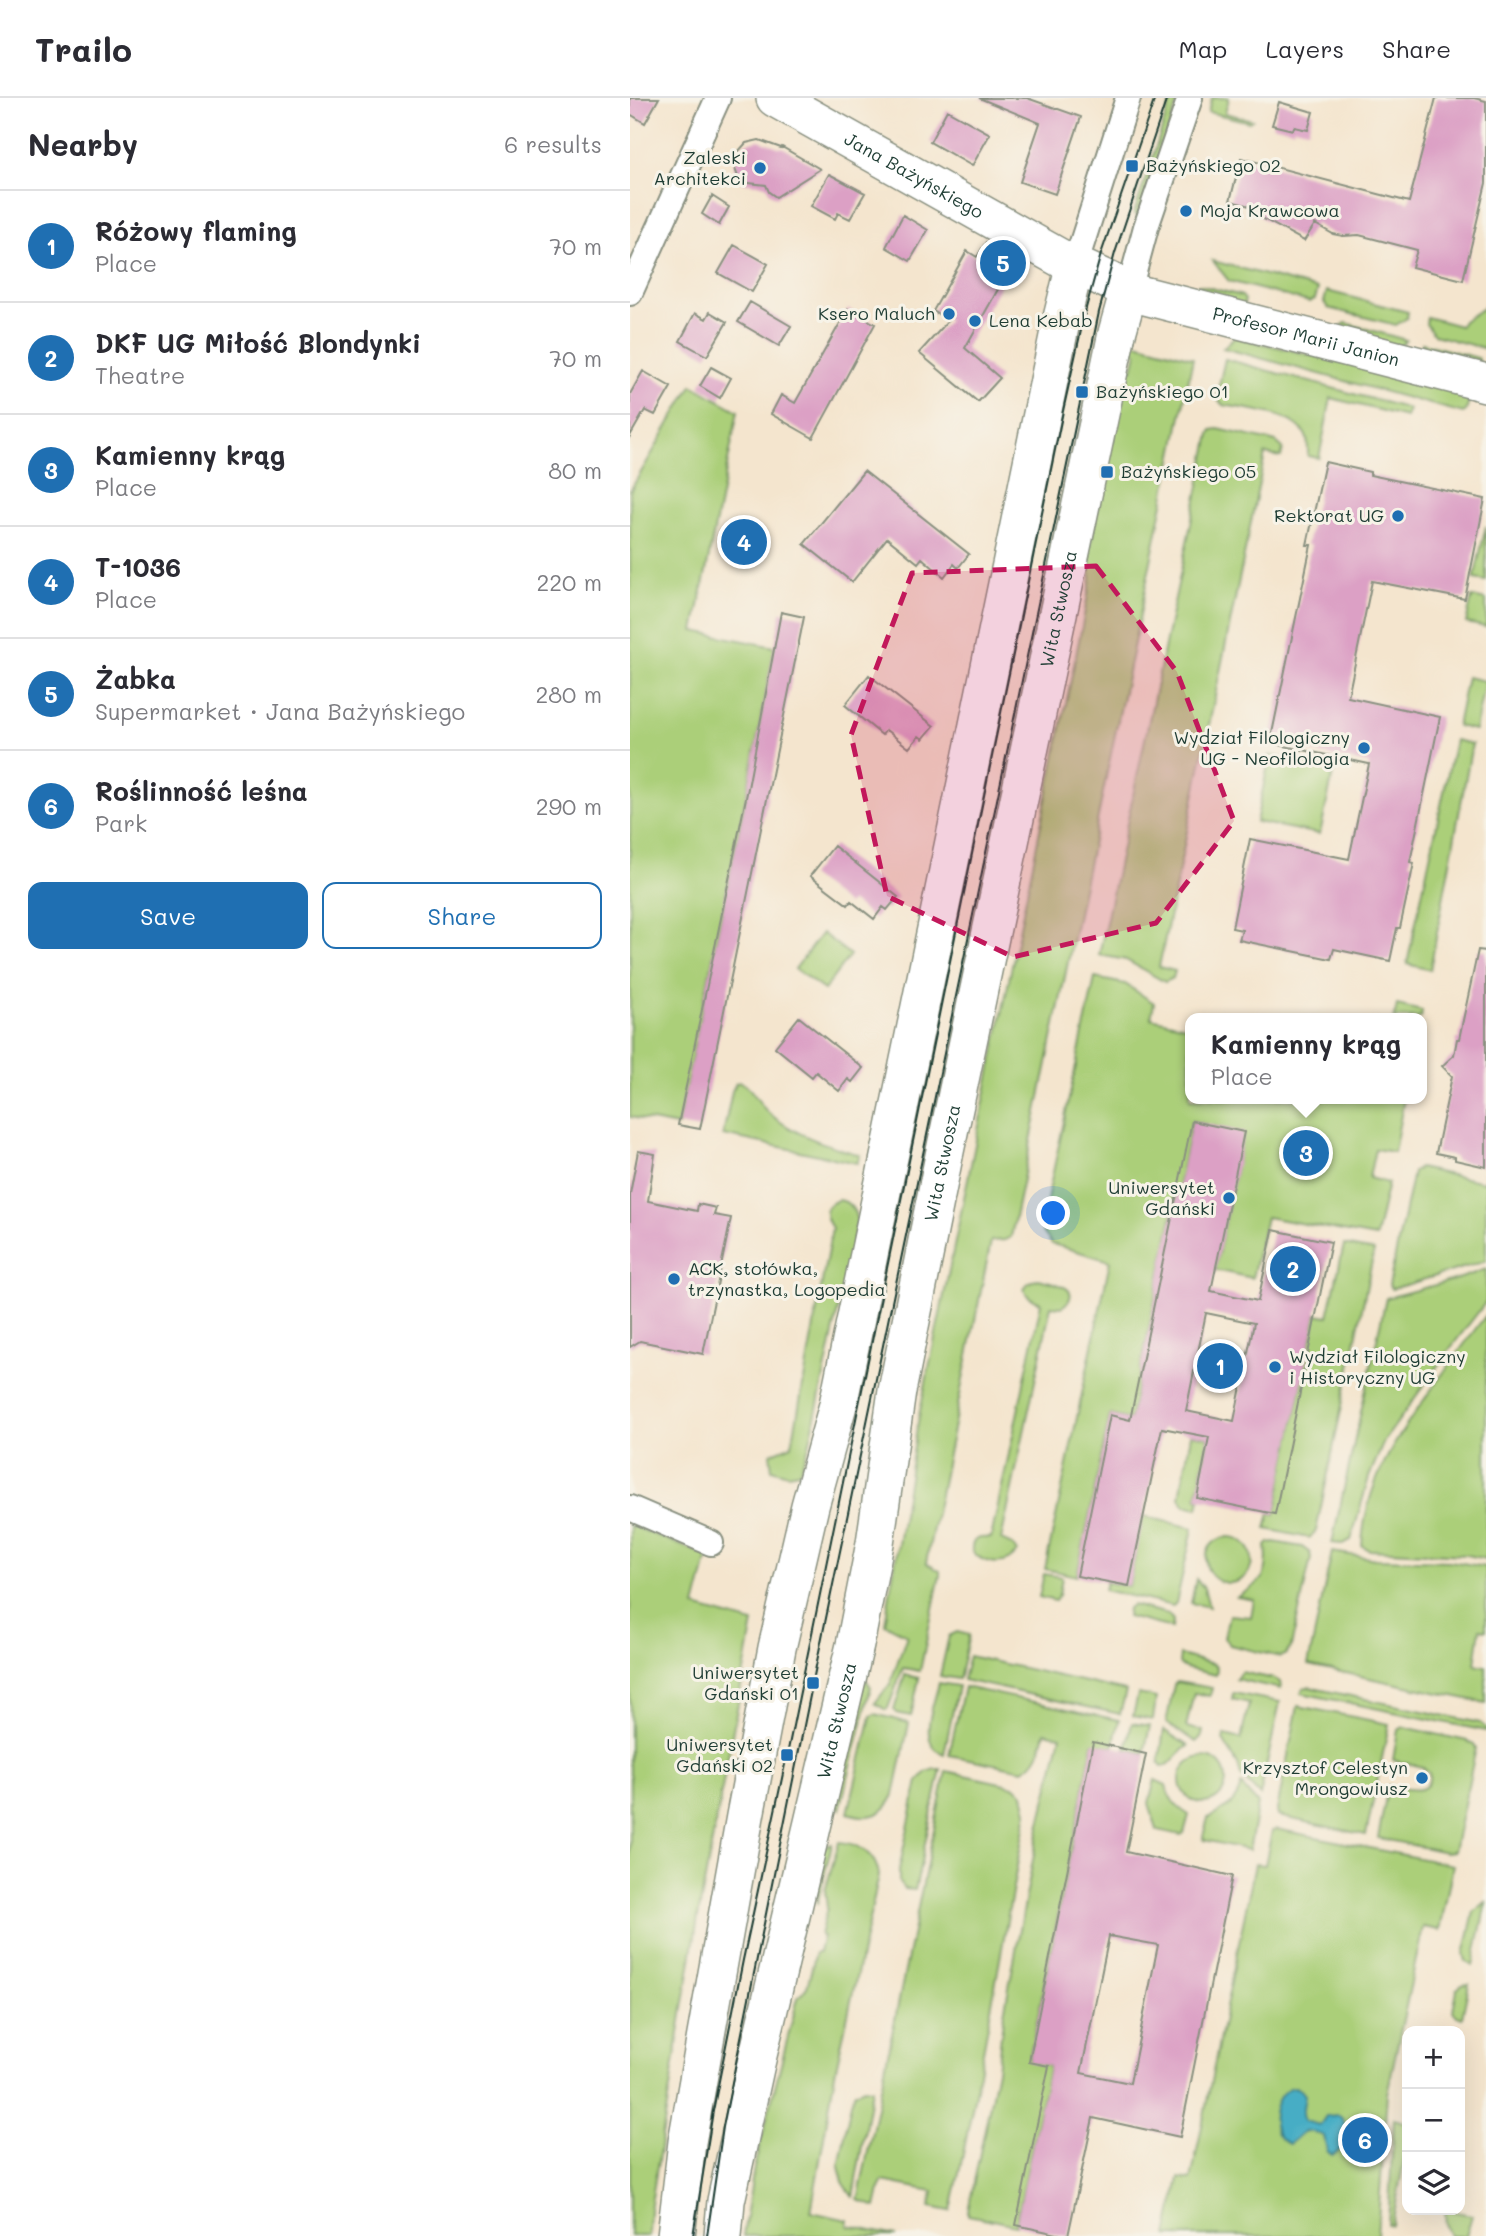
<!DOCTYPE html>
<html lang="en">
<head>
<meta charset="utf-8">
<style>
  body { margin:0; font-family:Mali,sans-serif; background:#f7f7f7; color:#2b2b33 }
  .controls { position:absolute; right:21px; bottom:21px; display:grid; overflow:hidden; border-radius:14px; box-shadow:0 7px 28px #0002 }
  .controls button { width:63px; height:63px; display:grid; place-items:center; padding:0; border:0; border-bottom:2px solid #e1e1e2; background:#fff; color:#2b2b33; font:35px sans-serif }
  .you { position:absolute; left:424px; top:1116px; width:24px; height:24px; margin:-18px; border:5px solid #fff; border-radius:50%; background:#1a73e8; box-shadow:0 0 0 10px #1a73e833 }
  .badge { display:grid; place-items:center; width:46px; height:46px; border-radius:50%; background:#1f6fb2; color:#fff; font-size:23px; font-weight:700 }
  .pin { position:absolute; translate:-50% -50%; border:4px solid #fff; box-shadow:0 2px 7px #0006 }
  .popup { position:absolute; left:555px; top:915px; width:242px; height:91px; box-sizing:border-box; display:grid; place-content:center; border-radius:14px; background:#fff; filter:drop-shadow(0 2px 5px #0005); font-size:23px; white-space:nowrap; color:#7c7c81 }
  .popup b { font-size:26px; color:#2b2b33 }
  .popup::after { content:''; position:absolute; left:50%; top:100%; margin-left:-14px; border:14px solid transparent; border-top-color:#fff }
  .list { margin:0; padding:0; list-style:none }
  h2 { display:flex; justify-content:space-between; align-items:center; height:91px; margin:0; padding:0 28px; font-size:30px }
  h2 small { font-size:23px; font-weight:400; color:#7c7c81 }
  .list li { display:grid; grid-template-columns:46px 1fr auto; gap:21px; align-items:center; box-sizing:border-box; height:112px; padding:0 28px; border-top:2px solid #e1e1e2 }
  .list b { display:block; font-size:26px; white-space:nowrap }
  .list p { margin:0; font-size:23px; white-space:nowrap; color:#7c7c81 }
  .list em { font-size:23px; font-style:normal; color:#7c7c81 }
  .actions { display:flex; gap:14px; padding:21px 28px }
  .actions a { flex:1; padding:16px 0; border:2px solid #1f6fb2; border-radius:14px; text-align:center; font-size:24px; color:#1f6fb2 }
  .actions .main { background:#1f6fb2; color:#fff }
  .icon { flex:none; width:38px; height:38px; fill:none; stroke:currentColor; stroke-width:2; stroke-linecap:round; stroke-linejoin:round }
  .map { position:relative; flex:none; width:856px; height:2138px; overflow:hidden }
  header { display:flex; align-items:center; gap:42px; box-sizing:border-box; height:98px; padding:0 35px; background:#fff; border-bottom:2px solid #e1e1e2 }
  header strong { font-size:33px }
  nav { display:flex; gap:38px; margin-inline-start:auto; font-size:24px }
  main { display:flex }
  aside { flex:1; background:#fff }
  .map>svg:first-child { display:block }
  .green { fill:#abcf79; stroke:#658656; stroke-width:2 }
  .water { fill:#46adc5; stroke:#32757c; stroke-width:2 }
  .building { fill:#dca0c5; fill-rule:evenodd }
  .lines { fill:none; stroke-linecap:round; stroke-linejoin:round }
  .street-casing { stroke:#8a9181; stroke-width:28 }
  .secondary-casing { stroke:#8a9181; stroke-width:40 }
  .street { stroke:#fff; stroke-width:24 }
  .secondary { stroke:#fff; stroke-width:37 }
  .tram { stroke:#1f3d34; stroke-width:2 }
  .marked { fill:#c2185b; fill-opacity:0.2; stroke:#c2185b; stroke-width:5; stroke-dasharray:14 9; stroke-linejoin:round }
  .poi-dot { fill:#1f6fb2; stroke:#f7f3e8; stroke-width:2.5 }
  .labels { text-anchor:middle; stroke-width:6; stroke-linejoin:round; paint-order:stroke }
  .poi-label { font-size:18px; fill:#1f3d34; stroke:#f7f3e8; text-anchor:end }
  .street-label { font-size:18px; fill:#1f3d34; stroke:#f7f3e8 }
</style>
</head>
<body>
<header>
<strong>Trailo</strong>
<nav><a>Map</a><a>Layers</a><a>Share</a></nav>
</header>
<main>
<aside>
<h2>Nearby<small>6 results</small></h2>
<ul class="list">
<li><span class="badge">1</span><div><b>Różowy flaming</b><p>Place</p></div><em>70 m</em></li>
<li><span class="badge">2</span><div><b>DKF UG Miłość Blondynki</b><p>Theatre</p></div><em>70 m</em></li>
<li><span class="badge">3</span><div><b>Kamienny krąg</b><p>Place</p></div><em>80 m</em></li>
<li><span class="badge">4</span><div><b>T-1036</b><p>Place</p></div><em>220 m</em></li>
<li><span class="badge">5</span><div><b>Żabka</b><p>Supermarket · Jana Bażyńskiego</p></div><em>280 m</em></li>
<li><span class="badge">6</span><div><b>Roślinność leśna</b><p>Park</p></div><em>290 m</em></li>
</ul>
<div class="actions"><a class="main">Save</a><a>Share</a></div>
</aside>
<div class="map">
<svg width="856" height="2138" viewBox="0 0 856 2138">
  <rect width="100%" height="100%" fill="#f7f3e8"/>
  <filter id="ink" filterUnits="userSpaceOnUse"><feTurbulence type="fractalNoise" baseFrequency=".0143" numOctaves="2"/><feDisplacementMap in="SourceGraphic" scale="14" xChannelSelector="R" yChannelSelector="G"/><feConvolveMatrix kernelMatrix="1 2 1 2 8 2 1 2 1" color-interpolation-filters="sRGB"/></filter>
  <filter id="wash" filterUnits="userSpaceOnUse"><feTurbulence type="fractalNoise" baseFrequency=".00686" numOctaves="4" result="noise"/><feDisplacementMap in="SourceGraphic" scale="28" xChannelSelector="R" yChannelSelector="G"/><feGaussianBlur stdDeviation="1.57" result="paint"/><feColorMatrix in="noise" values="0 0 0 0 0 0 0 0 0 0 0 0 0 0 0 0 0 1.4 0 .05"/><feComposite in="paint" operator="in"/></filter>
  <g filter="url(#wash)">
    <rect width="100%" height="100%" fill="#f4e5ce"/>
    <path class="green" d="M 542,0 L 549,0 L 509,118 L 504,116 Z
      M 582,0 L 599,0 L 595,15 L 622,22 L 619,24 L 578,14 Z
      M 583,163 L 688,191 L 685,201 L 679,204 L 599,183 Z
      M 569,187 L 612,198 L 615,202 L 612,213 L 565,201 Z
      M 697,193 L 778,214 L 777,220 L 766,227 L 698,210 L 694,204 Z
      M 856,205 L 856,251 L 804,237 L 796,226 L 797,219 L 830,228 L 833,223 L 855,209 Z
      M 716,225 L 776,242 L 771,248 L 709,238 L 713,227 Z
      M 604,239 L 842,294 L 836,313 L 833,315 L 593,250 Z
      M 503,244 L 563,260 L 381,1139 L 375,1142 L 361,1143 L 296,1465 L 310,1473 L 310,1477 L 290,1573 L 273,1570 L 258,1610 L 256,1612 L 245,1605 L 260,1586 L 277,1537 L 255,1526 L 289,1318 L 452,528 L 461,481 L 458,460 L 473,383 L 478,382 L 481,367 L 477,366 L 497,270 L 503,271 L 507,254 L 501,252 Z
      M 792,245 L 848,260 L 851,267 L 792,251 Z
      M 595,261 L 779,311 L 776,319 L 701,300 L 689,360 L 678,358 C 678,353 678,346 677,341 C 670,315 616,311 593,307 L 588,302 L 587,296 Z
      M 62,287 L 108,313 L 64,533 L 145,549 L 118,690 L 48,1028 L 0,1019 L 0,393 Z
      M 588,331 L 646,344 L 653,350 L 651,359 L 635,356 L 529,869 L 545,873 L 543,880 L 535,884 L 496,862 L 469,857 L 580,336 L 582,332 Z
      M 856,428 L 856,483 L 844,481 Z
      M 842,499 L 856,502 L 856,529 L 836,525 Z
      M 837,579 L 855,583 L 845,632 L 827,628 Z
      M 825,642 L 842,646 L 800,872 L 777,866 Z
      M 640,657 L 704,671 L 690,736 L 626,724 Z
      M 192,835 L 220,857 L 194,892 L 165,871 Z
      M 465,880 L 495,886 L 524,905 L 521,920 L 560,929 L 560,1001 L 774,1001 L 764,1054 L 745,1051 L 739,1080 L 758,1085 L 746,1139 L 636,1119 L 622,1180 L 585,1172 L 613,1035 L 562,1023 L 500,1322 L 480,1317 L 447,1478 L 415,1471 L 480,1163 L 422,1146 L 412,1133 L 412,1125 Z
      M 767,907 L 792,913 L 791,920 L 764,920 Z
      M 110,984 C 123,989 129,1008 140,1016 C 166,1038 198,1047 230,1057 L 227,1065 L 93,1037 L 102,993 L 106,985 Z
      M 789,1070 L 854,1084 L 856,1079 L 856,1163 L 762,1191 L 759,1187 L 783,1074 Z
      M 208,1102 C 220,1103 225,1112 227,1123 L 179,1348 L 169,1374 L 157,1376 L 142,1371 L 140,1356 L 162,1347 L 202,1130 C 194,1118 192,1108 208,1102 Z
      M 714,1147 L 744,1153 L 686,1433 L 679,1440 L 636,1431 L 640,1415 L 645,1416 L 686,1216 L 698,1218 Z
      M 856,1171 L 856,1204 L 819,1252 L 754,1343 L 739,1379 L 721,1442 L 712,1446 L 702,1445 L 756,1200 L 828,1181 Z
      M 408,1181 C 421,1184 457,1190 432,1209 L 421,1208 L 371,1442 L 382,1447 L 387,1454 C 376,1470 354,1467 342,1453 C 341,1439 350,1439 361,1440 L 411,1205 C 395,1199 385,1188 408,1181 Z
      M 856,1217 L 856,1461 L 836,1457 L 740,1452 L 732,1448 C 735,1384 766,1341 801,1292 C 819,1267 837,1242 856,1217 Z
      M 561,1336 L 579,1339 L 567,1400 L 570,1401 L 568,1410 L 554,1407 L 550,1399 Z
      M 513,1418 L 563,1430 L 546,1505 L 543,1508 L 474,1492 L 476,1484 L 499,1488 Z
      M 0,1427 L 78,1458 L 65,1509 L 123,1525 L 68,1819 L 20,2112 L 19,2138 L 0,2138 Z
      M576 1462a23 23 0 1 1 46 0a23 23 0 1 1-46 0Z
      M 644,1444 L 672,1449 L 680,1455 L 681,1460 L 661,1549 L 656,1556 L 650,1559 L 600,1547 L 594,1540 L 599,1517 L 621,1519 L 624,1502 L 607,1499 C 632,1484 640,1479 636,1448 L 639,1445 Z
      M 702,1454 L 746,1461 L 820,1463 L 856,1469 L 856,1532 L 850,1531 L 845,1566 L 856,1568 L 856,1605 L 678,1567 Z
      M 414,1476 L 432,1479 L 429,1497 L 425,1503 L 409,1499 Z
      M 566,1481 L 574,1490 L 579,1509 L 561,1505 Z
      M 502,1507 L 538,1516 L 543,1522 L 542,1530 L 497,1519 L 498,1510 Z
      M 327,1534 L 339,1537 L 329,1581 L 310,1578 L 319,1538 Z
      M 550,1557 L 583,1566 L 587,1570 L 586,1577 L 555,1570 L 549,1566 Z
      M 339,1558 L 496,1593 L 490,1616 L 333,1582 Z
      M 611,1574 L 645,1581 L 650,1584 L 651,1591 L 606,1581 Z
      M 275,1577 L 289,1580 L 281,1618 L 266,1615 L 264,1612 Z
      M 235,1580 L 241,1589 L 210,1711 L 205,1706 Z
      M 547,1584 L 582,1590 L 580,1598 L 564,1595 L 556,1629 L 573,1633 L 572,1638 L 566,1644 L 536,1625 L 544,1587 Z
      M 309,1585 L 328,1588 L 314,1656 C 286,1646 304,1606 309,1585 Z
      M 334,1589 L 489,1622 L 483,1649 L 463,1645 L 399,1963 L 419,1968 L 386,2127 L 338,2117 L 338,2113 L 367,1972 L 373,1921 L 409,1730 L 431,1638 L 415,1634 C 411,1651 409,1664 393,1672 L 319,1657 Z
      M 678,1589 L 850,1625 L 856,1630 L 856,1633 L 671,1595 L 673,1590 Z
      M 603,1595 L 650,1604 L 630,1698 L 611,1678 L 608,1667 L 593,1642 L 595,1637 L 611,1641 L 619,1605 L 602,1601 Z
      M 508,1596 L 526,1600 L 523,1622 L 503,1618 Z
      M 668,1608 L 759,1626 L 736,1737 L 648,1718 L 647,1712 Z
      M 245,1616 L 279,1625 L 264,1697 C 254,1718 239,1722 218,1715 L 241,1618 Z
      M 502,1625 L 520,1628 L 514,1655 L 496,1651 Z
      M 774,1629 L 837,1643 L 844,1646 L 846,1650 L 824,1753 L 816,1754 L 748,1740 L 758,1688 C 773,1690 803,1700 799,1675 L 792,1669 L 763,1662 L 768,1632 Z
      M 534,1632 L 558,1648 C 548,1653 542,1668 532,1669 L 529,1665 Z
      M550 1682a23 23 0 1 1 46 0a23 23 0 1 1-46 0Z
      M 305,1671 L 311,1671 L 285,1792 L 275,1791 L 269,1784 L 269,1772 L 288,1683 L 296,1674 Z
      M 316,1673 L 384,1688 L 393,1696 L 397,1714 C 372,1845 351,1977 322,2108 L 320,2113 L 300,2109 L 303,2093 L 252,2083 L 246,2109 L 228,2102 Z
      M 525,1682 L 536,1687 C 539,1701 546,1709 559,1717 L 554,1735 L 551,1737 L 527,1732 L 519,1705 Z
      M 611,1687 L 628,1706 L 619,1752 L 574,1742 L 573,1738 L 578,1720 C 594,1712 606,1707 611,1687 Z
      M 646,1731 L 823,1767 L 810,1832 L 793,1829 L 757,1996 L 747,2138 L 537,2138 L 549,2080 L 561,2082 L 625,1766 L 635,1767 L 642,1733 Z
      M 209,1744 C 228,1745 246,1756 249,1777 L 205,1975 L 181,2114 L 218,2122 L 218,2128 L 266,2138 L 113,2138 L 124,2070 L 168,1900 L 177,1889 L 186,1854 L 189,1854 L 193,1838 L 190,1837 L 197,1810 L 195,1793 Z
      M 202,1746 L 187,1806 L 186,1768 L 194,1748 Z
      M 856,1804 L 856,1805 L 843,1867 L 836,1863 L 834,1856 L 844,1814 Z
      M 839,1886 L 832,1920 L 827,1918 L 823,1913 L 827,1891 L 832,1887 Z
      M 234,1990 L 242,1991 L 223,2099 L 213,2084 L 209,2069 L 221,2004 L 225,1994 Z
      M 764,2021 L 774,2024 L 777,2027 L 775,2043 L 777,2046 L 762,2127 L 758,2126 Z
      M 815,2112 L 842,2117 L 836,2138 L 820,2138 L 816,2128 Z"/>
    <path class="water" d="M 665,1989 L 671,1992 L 675,1997 L 672,2017 L 674,2023 L 690,2027 L 696,2018 L 709,2017 C 721,2031 720,2050 702,2057 L 697,2053 L 694,2038 C 669,2028 676,2034 659,2046 C 636,2038 641,2000 659,1990 Z"/>
    <g id="blocks">
      <path class="building" d="M 0,0 L 29,0 L 15,25 L 0,16 Z
        M 349,0 L 397,0 L 451,19 L 425,96 L 390,84 L 410,25 Z
        M 806,0 L 844,0 L 856,3 L 856,85 L 833,182 L 782,169 L 787,152 L 729,137 L 713,138 L 703,136 L 685,126 L 674,143 L 630,119 L 632,111 L 600,103 L 611,60 L 779,104 Z
        M 649,4 L 683,14 L 678,32 L 664,29 L 663,32 L 642,27 Z
        M 317,12 L 360,36 L 342,68 L 300,44 Z
        M 129,42 L 151,50 L 152,49 L 190,71 L 146,99 L 139,94 L 136,87 L 110,84 L 104,68 L 107,55 L 116,45 Z
        M 199,76 L 235,95 L 220,121 L 208,115 L 205,121 L 181,108 Z
        M 82,98 L 99,109 L 89,127 L 72,116 Z
        M 273,117 L 298,132 L 280,163 L 256,149 Z
        M 356,144 L 385,161 L 335,250 L 370,280 L 348,304 L 289,255 L 319,222 L 303,213 L 337,153 L 347,159 Z
        M 104,147 L 138,166 L 122,194 L 88,175 Z
        M 120,204 L 161,228 L 149,248 L 108,224 Z
        M 218,211 L 245,226 L 183,340 L 141,316 L 151,297 L 165,305 Z
        M 80,214 L 97,224 L 77,258 L 50,243 L 65,215 L 76,221 Z
        M 81,269 L 101,280 L 90,300 L 70,288 Z
        M 13,273 L 41,289 L 25,317 L 15,312 L 0,338 L 0,296 Z
        M 695,364 L 740,374 L 740,377 L 855,401 L 835,501 L 742,483 L 718,599 L 810,619 L 780,764 L 784,765 L 770,830 L 767,830 L 760,863 L 704,851 L 701,861 L 609,842 L 612,832 L 602,830 L 620,741 L 719,761 L 739,666 L 640,645 L 681,447 L 677,447 Z
        M 234,373 L 339,456 L 328,470 L 324,466 L 314,479 L 292,460 L 288,465 L 257,440 L 222,484 L 174,446 Z
        M 109,431 L 129,441 L 120,458 L 100,448 Z
        M 151,514 L 174,519 L 70,1031 L 48,1027 L 118,690 Z
        M 239,577 L 304,628 L 293,641 L 289,638 L 279,650 L 256,632 L 252,637 L 215,607 Z
        M 204,748 L 268,799 L 257,812 L 253,809 L 244,821 L 221,803 L 218,807 L 180,778 Z
        M 848,852 L 856,853 L 856,1069 L 825,1062 L 825,1059 L 806,1055 L 822,978 L 812,968 L 824,957 L 827,941 L 829,941 Z
        M 169,919 L 233,970 L 222,984 L 218,981 L 209,993 L 186,974 L 182,979 L 145,949 Z
        M 562,1023 L 614,1034 L 581,1193 L 628,1203 L 643,1132 L 701,1144 L 645,1416 L 567,1400 L 579,1339 L 532,1330 L 499,1488 L 447,1478 L 480,1317 L 500,1322 ZM 576,1215 L 624,1225 L 604,1323 L 556,1313 Z
        M 8,1053 L 25,1056 L 18,1103 L 67,1113 L 68,1106 L 86,1110 L 84,1117 L 101,1120 L 73,1256 L 10,1243 L 0,1249 L 0,1096 Z
        M 463,1644 L 516,1656 L 496,1754 L 602,1778 L 550,2039 L 463,2020 L 438,2138 L 436,2138 L 386,2127 L 419,1968 L 399,1964 ZM 479,1838 L 528,1847 L 500,1985 L 451,1975 Z"/>
    </g>
  </g>
  <g filter="url(#ink)">
    <use href="#blocks" fill-opacity="0" stroke="#8a9181" stroke-width="2"/>
    <g class="lines">
      <defs>
        <path id="street" d="M 445,167 L 498,0
          M 499,192 L 516,129 L 560,0
          M 0,195 L 88,0
          M 0,1410 L 81,1445"/>
        <g id="secondary">
          <path id="s1" d="M 145,0 L 432,161 L 508,196 L 856,285"/>
          <path d="M 46,2138 L 57,2044 L 115,1718 L 147,1550 L 180,1408 L 208,1307 L 431,224 L 445,167"/>
          <path id="s2" d="M 93,2138 L 96,2103 L 125,1970 L 225,1547 L 245,1445 L 267,1293 L 314,1058 L 487,235 L 499,192"/>
        </g>
      </defs>
      <use href="#street" class="street-casing"/>
      <use href="#secondary" class="secondary-casing"/>
      <use href="#street" class="street"/>
      <use href="#secondary" class="secondary"/>
      <path class="tram" d="M 63,2138 L 83,2013 L 113,1862 L 157,1657 L 433,313 L 456,210 L 471,156 L 525,0
        M 77,2138 L 93,2029 L 186,1568 L 469,214 L 485,155 L 537,0"/>
    </g>
  </g>
  <path class="marked" d="M 466,468 L 547,574 L 604,723 L 526,825 L 383,859 L 257,798 L 221,637 L 282,475 Z"/>
  <g class="poi-dot">
    <rect x="495" y="61" width="14" height="14" rx="3.5"/>
    <circle cx="130" cy="70" r="7"/>
    <circle cx="556" cy="113" r="7"/>
    <circle cx="319" cy="216" r="7"/>
    <circle cx="345" cy="223" r="7"/>
    <rect x="445" y="287" width="14" height="14" rx="3.5"/>
    <rect x="470" y="367" width="14" height="14" rx="3.5"/>
    <circle cx="768" cy="418" r="7"/>
    <circle cx="734" cy="650" r="7"/>
    <circle cx="599" cy="1100" r="7"/>
    <circle cx="44" cy="1181" r="7"/>
    <circle cx="645" cy="1269" r="7"/>
    <rect x="176" y="1578" width="14" height="14" rx="3.5"/>
    <rect x="150" y="1650" width="14" height="14" rx="3.5"/>
    <circle cx="792" cy="1680" r="7"/>
  </g>
  <g class="labels">
    <g class="poi-label">
      <text x="116" y="66">Zaleski<tspan x="116" dy="21">Architekci</tspan></text>
      <text x="516" y="74" text-anchor="start">Bażyńskiego 02</text>
      <text x="570" y="119" text-anchor="start">Moja Krawcowa</text>
      <text x="305" y="222">Ksero Maluch</text>
      <text x="359" y="229" text-anchor="start">Lena Kebab</text>
      <text x="466" y="300" text-anchor="start">Bażyńskiego 01</text>
      <text x="491" y="380" text-anchor="start">Bażyńskiego 05</text>
      <text x="754" y="424">Rektorat UG</text>
      <text x="720" y="646">Wydział Filologiczny<tspan x="720" dy="21">UG - Neofilologia</tspan></text>
      <text x="585" y="1096">Uniwersytet<tspan x="585" dy="21">Gdański</tspan></text>
      <text x="58" y="1177" text-anchor="start">ACK, stołówka,<tspan x="58" dy="21">trzynastka, Logopedia</tspan></text>
      <text x="659" y="1265" text-anchor="start">Wydział Filologiczny<tspan x="659" dy="21">i Historyczny UG</tspan></text>
      <text x="169" y="1581">Uniwersytet<tspan x="169" dy="21">Gdański 01</tspan></text>
      <text x="143" y="1653">Uniwersytet<tspan x="143" dy="21">Gdański 02</tspan></text>
      <text x="778" y="1676">Krzysztof Celestyn<tspan x="778" dy="21">Mrongowiusz</tspan></text>
    </g>
    <g class="street-label">
      <text dy="6" stroke="none"><textPath href="#s1" startOffset="159">Jana Bażyńskiego</textPath></text>
      <text dy="6" stroke="none"><textPath href="#s1" startOffset="586">Profesor Marii Janion</textPath></text>
      <text dy="6" stroke="none"><textPath href="#s2" startOffset="1662">Wita Stwosza</textPath></text>
      <text dy="6" stroke="none"><textPath href="#s2" startOffset="1096">Wita Stwosza</textPath></text>
      <text dy="6" stroke="none"><textPath href="#s2" startOffset="528">Wita Stwosza</textPath></text>
    </g>
  </g>
</svg>
<div class="controls">
<button>+</button>
<button>−</button>
<button><svg class="icon" aria-label="layers" viewBox="0 0 24 24"><path d="M12 4l9 5-9 5-9-5zM3 14l9 5 9-5"/></svg></button>
</div>
<div class="you"></div>
<div class="pin badge" style="left:590px;top:1268px">1</div>
<div class="pin badge" style="left:663px;top:1171px">2</div>
<div class="pin badge" style="left:676px;top:1055px">3</div>
<div class="popup"><b>Kamienny krąg</b>Place</div>
<div class="pin badge" style="left:114px;top:444px">4</div>
<div class="pin badge" style="left:373px;top:165px">5</div>
<div class="pin badge" style="left:735px;top:2042px">6</div>
</div>
</main>
</body>
</html>
